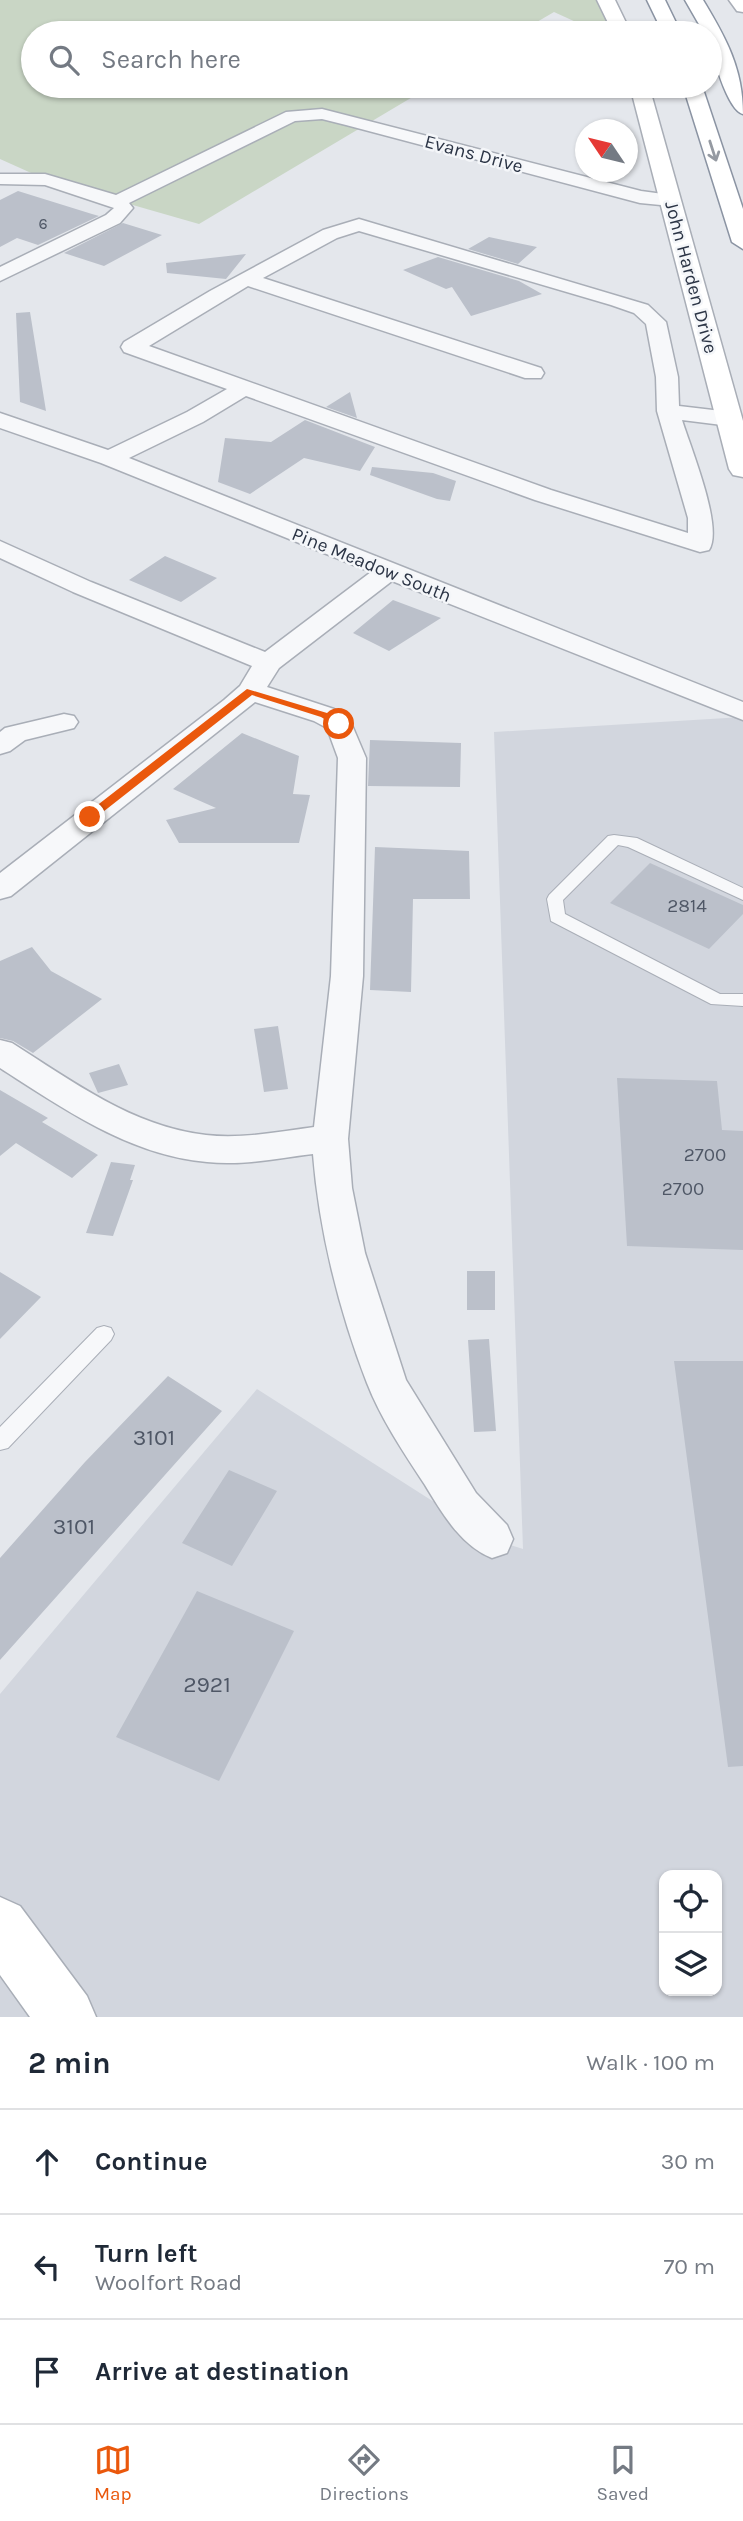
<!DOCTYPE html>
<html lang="en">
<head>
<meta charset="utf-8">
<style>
  body { margin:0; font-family:Karla,sans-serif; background:#f2f2f3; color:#1f2937 }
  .controls { position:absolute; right:21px; bottom:21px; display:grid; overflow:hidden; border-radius:14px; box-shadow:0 2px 5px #0004 }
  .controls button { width:63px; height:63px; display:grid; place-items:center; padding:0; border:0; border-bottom:2px solid #e0e1e3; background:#fff; color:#1f2937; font:35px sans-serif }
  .compass { position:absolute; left:575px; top:119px; width:63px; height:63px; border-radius:50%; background:#fff; box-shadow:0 2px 5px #0004; rotate:305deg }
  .stop { position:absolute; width:21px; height:21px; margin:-16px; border:5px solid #ea580c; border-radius:50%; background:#fff }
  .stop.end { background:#ea580c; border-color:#fff; box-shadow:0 2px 7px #0008 }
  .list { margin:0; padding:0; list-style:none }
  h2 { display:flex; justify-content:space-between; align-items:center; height:91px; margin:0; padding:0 28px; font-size:30px }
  h2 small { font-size:23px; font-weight:400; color:#747a83 }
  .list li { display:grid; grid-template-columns:46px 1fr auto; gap:21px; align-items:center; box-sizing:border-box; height:105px; padding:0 28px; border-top:2px solid #e0e1e3 }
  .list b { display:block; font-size:26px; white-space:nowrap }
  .list p { margin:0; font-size:23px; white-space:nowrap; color:#747a83 }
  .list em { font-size:23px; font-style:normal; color:#747a83 }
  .icon { flex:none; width:38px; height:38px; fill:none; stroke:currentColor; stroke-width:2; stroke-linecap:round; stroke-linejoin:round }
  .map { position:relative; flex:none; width:743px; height:2017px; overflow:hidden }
  .search { position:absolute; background:#fff; box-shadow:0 2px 5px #0004; left:21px; right:21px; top:21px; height:77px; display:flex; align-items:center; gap:18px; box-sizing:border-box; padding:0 24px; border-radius:38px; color:#747a83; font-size:26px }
  .sheet { height:406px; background:#fff }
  nav { display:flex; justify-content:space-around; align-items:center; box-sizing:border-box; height:98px; border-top:2px solid #e0e1e3; background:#fff; font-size:19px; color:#747a83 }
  nav a { display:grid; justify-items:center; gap:4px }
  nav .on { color:#ea580c }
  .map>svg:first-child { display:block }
  .built { fill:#d2d6de; fill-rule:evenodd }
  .green { fill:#c9d6c5 }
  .building { fill:#bbc0ca }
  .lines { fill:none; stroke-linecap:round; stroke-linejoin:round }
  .lane-casing { stroke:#a9aeb7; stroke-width:2 }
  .street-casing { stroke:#a9aeb7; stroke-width:3 }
  .secondary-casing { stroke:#a9aeb7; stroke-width:3 }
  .highway-casing { stroke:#8b94a3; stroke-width:3 }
  .lane { fill:#f7f8fa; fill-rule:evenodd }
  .street { fill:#f7f8fa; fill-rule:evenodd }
  .secondary { fill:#fff; fill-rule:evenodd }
  .highway { fill:#fff; fill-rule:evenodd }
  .oneway { stroke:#959aa2 }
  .route { fill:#ea580c }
  .labels { text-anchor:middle; stroke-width:5; stroke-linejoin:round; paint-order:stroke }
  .far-number-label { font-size:16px; fill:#4f5766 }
  .far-street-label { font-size:19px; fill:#2b3445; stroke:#f4f6f9 }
  .number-label { font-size:19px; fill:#4f5766 }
  .near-number-label { font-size:23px; fill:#4f5766 }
</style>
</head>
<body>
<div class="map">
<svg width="743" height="2017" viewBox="0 0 743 2017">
  <rect width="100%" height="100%" fill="#e4e7ec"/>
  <path class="built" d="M 743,717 L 743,2017 L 0,2017 L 0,1694 L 257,1389 L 492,1539 L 523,1549 L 494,732 ZM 664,1875 L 717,1875 L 717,1991 L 664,1991 Z"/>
  <path class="green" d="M 0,0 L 599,0 L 613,33 L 600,33 L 554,12 L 518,33 L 33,33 L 33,86 L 431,86 L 199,224 L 49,181 L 0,159 Z"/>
  <path class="building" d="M 18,191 L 92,214 L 99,216 L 38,245 L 17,238 L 0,247 L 0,200 Z
    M 123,223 L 162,235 L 104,266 L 64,253 Z
    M 489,237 L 537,247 L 518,264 L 468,249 Z
    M 246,254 L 226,279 L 167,273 L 166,263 Z
    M 438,257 L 519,281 L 542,294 L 471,316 L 452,287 L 446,289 L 403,270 Z
    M 30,312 L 46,411 L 20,402 L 16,313 Z
    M 350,392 L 357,418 L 326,407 Z
    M 305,420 L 375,447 L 360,471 L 304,458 L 250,494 L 218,482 L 225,438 L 271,442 Z
    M 372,467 L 433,473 L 456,481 L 450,501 L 437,499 L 370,475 Z
    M 165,556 L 198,570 L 217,578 L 181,602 L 129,580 Z
    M 393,600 L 441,618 L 389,651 L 353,633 Z
    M 242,733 L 299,756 L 293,794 L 310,795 L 299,843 L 179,843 L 166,820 L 216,808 L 173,789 Z
    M 370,740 L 461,743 L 460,787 L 368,786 Z
    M 375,847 L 469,851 L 470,899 L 413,899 L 411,992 L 370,990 Z
    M 650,863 L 743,905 L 743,914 L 709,949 L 610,903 Z
    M 32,947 L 51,971 L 102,999 L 33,1053 L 13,1041 L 0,1038 L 0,961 Z
    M 278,1026 L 288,1089 L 264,1092 L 254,1029 Z
    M 119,1064 L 128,1085 L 98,1093 L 89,1073 Z
    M 617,1078 L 717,1081 L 722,1130 L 743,1131 L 743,1250 L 627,1246 Z
    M 0,1090 L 48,1118 L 42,1122 L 98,1155 L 72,1178 L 16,1143 L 0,1156 Z
    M 111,1162 L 135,1165 L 130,1180 L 133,1180 L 113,1236 L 86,1233 Z
    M 467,1271 L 495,1271 L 495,1310 L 467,1310 Z
    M 0,1272 L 41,1297 L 0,1339 Z
    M 489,1339 L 496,1431 L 474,1432 L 468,1340 Z
    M 674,1361 L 743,1361 L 743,1766 L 728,1767 Z
    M 168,1376 L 222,1411 L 0,1660 L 0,1558 L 85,1462 Z
    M 229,1470 L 277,1491 L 232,1566 L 182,1543 Z
    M 197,1591 L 294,1631 L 219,1781 L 116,1737 Z"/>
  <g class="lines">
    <defs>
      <path id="lane" d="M 614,835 L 637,838 L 743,888 L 743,900 L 628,847 L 618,845 L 563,900 L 565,914 L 720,994 L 743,994 L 743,1006 L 711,1004 L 551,921 L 547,899 L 549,895 L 608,836 Z
        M 104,1326 L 111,1328 L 114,1334 L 111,1340 L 8,1448 L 0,1450 L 0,1427 L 97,1328 Z"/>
      <path id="street" d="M 322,109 L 641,191 L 678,196 L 680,200 L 671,206 L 640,203 L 346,125 L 322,119 L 295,121 L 129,203 L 133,208 L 120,223 L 0,281 L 0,267 L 106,215 L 114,208 L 45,185 L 0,184 L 0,174 L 45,174 L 116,195 L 286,112 Z
        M 359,219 L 648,305 L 666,322 L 678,377 L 679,406 L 730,412 L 741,419 L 730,426 L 682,420 C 690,446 724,528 709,550 L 700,552 L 535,500 L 246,396 L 203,422 L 129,458 L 743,702 L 743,720 L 392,581 L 279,668 L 267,687 L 334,709 L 349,718 L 366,758 L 363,976 L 348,1139 L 352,1188 L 365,1253 L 406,1380 L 476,1493 L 507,1525 L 513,1539 L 507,1553 L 492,1558 C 461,1546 442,1513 425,1485 C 404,1453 381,1419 367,1383 C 339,1311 319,1230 313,1154 C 279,1158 242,1166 207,1162 C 129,1155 64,1109 0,1068 L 0,1040 L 12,1043 C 72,1081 133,1127 206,1135 C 241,1139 278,1132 314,1127 L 331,976 L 338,758 L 327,728 L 314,721 L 255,702 L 11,896 L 0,899 L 0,873 L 224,700 L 240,686 L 252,666 L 73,592 L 0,558 L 0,541 L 91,582 L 265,652 L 371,572 L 101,463 L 0,428 L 0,413 L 108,450 L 187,412 L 227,389 L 124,352 L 121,347 L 124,342 L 210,291 L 323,230 ZM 359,231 L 611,305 L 634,313 L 646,324 L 656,377 L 657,411 L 688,518 L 688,533 L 551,490 L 149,346 L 248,286 L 525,378 L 541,378 L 544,373 L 541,368 L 263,278 L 337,238 Z
        M 64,714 L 74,716 L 78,722 L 74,728 L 25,740 L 10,751 L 0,754 L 0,732 L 5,728 Z"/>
      <path id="secondary" d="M 597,0 L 615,0 L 631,33 L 613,33 Z
        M 729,0 L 743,0 L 743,12 L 737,11 Z
        M 630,86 L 649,86 L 743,421 L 743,477 L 733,475 L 729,469 Z
        M 0,1897 L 20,1906 L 87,1996 L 96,2017 L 30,2017 L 0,1975 Z"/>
      <path id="highway" d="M 647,0 L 665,0 L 681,33 L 663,33 Z
        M 685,0 L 703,0 C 726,38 743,69 743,114 C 727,110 710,50 710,33 L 704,33 Z
        M 683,86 L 702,86 L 743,209 L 743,249 L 732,242 Z"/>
    </defs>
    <use href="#lane" class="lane-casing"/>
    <use href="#street" class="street-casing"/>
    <use href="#secondary" class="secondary-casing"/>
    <use href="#highway" class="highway-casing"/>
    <use href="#lane" class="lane"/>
    <use href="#street" class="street"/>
    <use href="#secondary" class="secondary"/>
    <use href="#highway" class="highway"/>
  </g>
  <defs><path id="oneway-shaft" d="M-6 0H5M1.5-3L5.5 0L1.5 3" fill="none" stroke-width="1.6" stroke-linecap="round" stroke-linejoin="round" transform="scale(1.75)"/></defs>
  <use class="oneway" href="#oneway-shaft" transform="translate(713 151) rotate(72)"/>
  <path class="route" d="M 247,689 L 327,713 L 344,724 L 336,726 L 321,717 L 252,695 L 94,819 L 86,819 L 86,814 Z"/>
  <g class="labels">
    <g class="far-number-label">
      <text x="43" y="229">6</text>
    </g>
    <g class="far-street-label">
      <text transform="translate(474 153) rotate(15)" y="7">Evans Drive</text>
      <text transform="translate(692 277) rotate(75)" y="7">John Harden Drive</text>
      <text transform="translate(372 564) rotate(22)" y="7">Pine Meadow South</text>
    </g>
    <g class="number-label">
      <text x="687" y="912">2814</text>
      <text x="705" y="1161">2700</text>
      <text x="683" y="1195">2700</text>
    </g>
    <g class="near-number-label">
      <text x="154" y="1445">3101</text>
      <text x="74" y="1534">3101</text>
      <text x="207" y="1692">2921</text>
    </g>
  </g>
</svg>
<div class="controls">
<button><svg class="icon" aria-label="locate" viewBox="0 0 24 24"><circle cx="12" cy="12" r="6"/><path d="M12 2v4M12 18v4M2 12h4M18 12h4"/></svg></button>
<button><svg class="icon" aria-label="layers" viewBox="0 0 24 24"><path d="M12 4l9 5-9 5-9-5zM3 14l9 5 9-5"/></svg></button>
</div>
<svg class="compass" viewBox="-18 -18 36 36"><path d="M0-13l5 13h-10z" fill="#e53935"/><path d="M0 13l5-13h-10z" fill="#747a83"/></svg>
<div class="stop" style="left:339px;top:724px"></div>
<div class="stop end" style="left:90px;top:817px"></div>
<div class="search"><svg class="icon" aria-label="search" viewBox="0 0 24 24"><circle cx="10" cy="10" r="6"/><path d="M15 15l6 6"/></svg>Search here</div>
</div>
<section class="sheet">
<h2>2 min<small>Walk · 100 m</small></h2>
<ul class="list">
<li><svg class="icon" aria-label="ahead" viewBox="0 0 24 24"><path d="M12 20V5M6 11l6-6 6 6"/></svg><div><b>Continue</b></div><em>30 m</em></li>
<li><svg class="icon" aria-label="left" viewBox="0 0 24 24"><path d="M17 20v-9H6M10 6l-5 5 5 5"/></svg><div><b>Turn left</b><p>Woolfort Road</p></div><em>70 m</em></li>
<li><svg class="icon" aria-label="arrive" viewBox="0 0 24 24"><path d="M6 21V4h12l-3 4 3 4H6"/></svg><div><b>Arrive at destination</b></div></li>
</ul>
</section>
<nav>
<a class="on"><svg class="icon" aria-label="map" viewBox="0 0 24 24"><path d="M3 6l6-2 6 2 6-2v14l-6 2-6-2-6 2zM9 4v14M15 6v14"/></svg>Map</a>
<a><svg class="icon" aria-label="directions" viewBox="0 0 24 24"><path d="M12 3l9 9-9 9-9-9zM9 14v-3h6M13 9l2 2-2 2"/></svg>Directions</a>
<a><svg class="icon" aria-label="saved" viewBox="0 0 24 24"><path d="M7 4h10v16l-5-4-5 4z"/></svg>Saved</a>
</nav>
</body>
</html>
